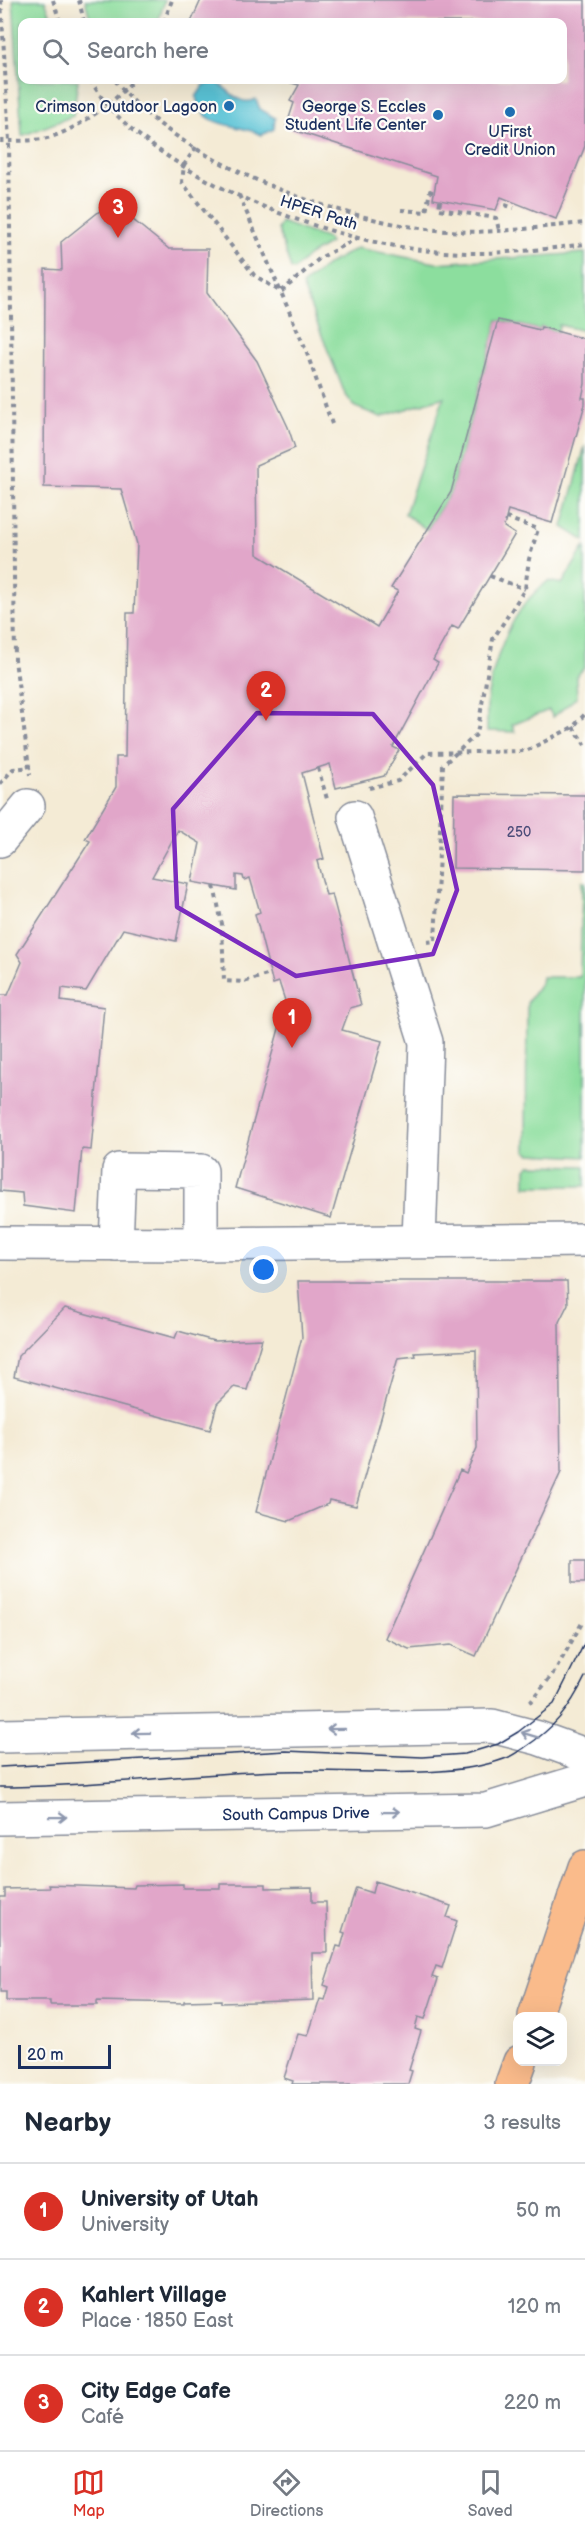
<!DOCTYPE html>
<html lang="en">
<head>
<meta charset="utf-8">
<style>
  body { margin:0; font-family:"Balsamiq Sans",sans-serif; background:#f2f2f3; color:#1f2937 }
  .controls { position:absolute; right:18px; bottom:18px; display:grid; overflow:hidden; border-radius:12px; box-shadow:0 6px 24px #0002 }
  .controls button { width:54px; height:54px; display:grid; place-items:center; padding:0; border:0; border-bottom:2px solid #e0e1e3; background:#fff; color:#1f2937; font:30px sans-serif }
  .scale { position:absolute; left:18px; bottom:15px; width:93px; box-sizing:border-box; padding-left:6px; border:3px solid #1b2f5e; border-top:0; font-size:16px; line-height:21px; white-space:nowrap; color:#1b2f5e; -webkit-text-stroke:4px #fdfcf7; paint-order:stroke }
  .you { position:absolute; left:264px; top:1270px; width:21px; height:21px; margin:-15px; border:4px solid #fff; border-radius:50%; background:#1a73e8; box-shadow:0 0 0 9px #1a73e833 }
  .badge { display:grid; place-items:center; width:39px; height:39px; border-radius:50%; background:#d93025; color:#fff; font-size:20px; font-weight:700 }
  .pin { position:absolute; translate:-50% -50px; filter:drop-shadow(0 2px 3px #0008) }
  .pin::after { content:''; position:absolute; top:32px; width:21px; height:18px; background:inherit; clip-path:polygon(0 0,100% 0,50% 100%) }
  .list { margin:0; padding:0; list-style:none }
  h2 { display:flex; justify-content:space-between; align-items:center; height:78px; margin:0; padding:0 24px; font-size:26px }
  h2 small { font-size:20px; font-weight:400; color:#747a83 }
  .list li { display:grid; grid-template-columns:39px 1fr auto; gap:18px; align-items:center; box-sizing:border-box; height:96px; padding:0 24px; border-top:2px solid #e0e1e3 }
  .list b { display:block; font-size:22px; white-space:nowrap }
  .list p { margin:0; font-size:20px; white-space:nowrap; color:#747a83 }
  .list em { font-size:20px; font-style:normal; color:#747a83 }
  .icon { flex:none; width:33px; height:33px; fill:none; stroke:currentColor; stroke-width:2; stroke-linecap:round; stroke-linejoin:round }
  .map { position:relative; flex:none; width:585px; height:2084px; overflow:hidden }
  .search { position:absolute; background:#fff; box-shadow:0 6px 24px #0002; left:18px; right:18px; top:18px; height:66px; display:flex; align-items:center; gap:15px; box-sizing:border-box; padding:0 21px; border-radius:12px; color:#747a83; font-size:22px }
  .sheet { height:366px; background:#fff }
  nav { display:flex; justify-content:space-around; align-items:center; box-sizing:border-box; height:84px; border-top:2px solid #e0e1e3; background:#fff; font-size:16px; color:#747a83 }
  nav a { display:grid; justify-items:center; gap:3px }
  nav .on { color:#d93025 }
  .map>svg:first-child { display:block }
  .green { fill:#8cde9e; stroke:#54867e; stroke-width:1.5 }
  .water { fill:#5ac3d6; stroke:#3a799a; stroke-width:1.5 }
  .building { fill:#e1a6c9 }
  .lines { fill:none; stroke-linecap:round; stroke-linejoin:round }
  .minor-casing { stroke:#888d9a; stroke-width:36 }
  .major-casing { stroke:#888d9a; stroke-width:36 }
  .path { stroke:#888d9a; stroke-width:4; stroke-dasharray:4.5 4.5; stroke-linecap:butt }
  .minor { stroke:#fff; stroke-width:33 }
  .major { stroke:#fabb8b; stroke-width:33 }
  .tram { stroke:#1b2f5e; stroke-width:1.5 }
  .oneway { stroke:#8d97ae }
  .marked { fill:none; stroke:#7b2cbf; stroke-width:4.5; stroke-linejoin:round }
  .poi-dot { fill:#1f6fb2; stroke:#fdfcf7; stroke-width:2 }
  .labels { text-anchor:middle; stroke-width:4.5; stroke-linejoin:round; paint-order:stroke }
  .number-label { font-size:14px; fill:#4c4d79 }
  .poi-label { font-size:16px; fill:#1b2f5e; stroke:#fdfcf7; text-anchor:end }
  .street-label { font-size:16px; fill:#1b2f5e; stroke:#fdfcf7 }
</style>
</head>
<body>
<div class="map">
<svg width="585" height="2084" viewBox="0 0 585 2084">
  <rect width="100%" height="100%" fill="#fdfcf7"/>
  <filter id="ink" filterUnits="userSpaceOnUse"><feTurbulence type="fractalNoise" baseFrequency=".0167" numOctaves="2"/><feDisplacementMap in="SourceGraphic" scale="12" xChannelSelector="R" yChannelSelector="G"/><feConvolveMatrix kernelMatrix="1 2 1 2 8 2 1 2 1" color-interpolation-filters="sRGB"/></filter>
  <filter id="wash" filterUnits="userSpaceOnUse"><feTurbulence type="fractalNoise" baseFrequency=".008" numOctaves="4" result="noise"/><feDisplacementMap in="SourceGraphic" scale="24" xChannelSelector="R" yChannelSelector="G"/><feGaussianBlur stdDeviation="1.35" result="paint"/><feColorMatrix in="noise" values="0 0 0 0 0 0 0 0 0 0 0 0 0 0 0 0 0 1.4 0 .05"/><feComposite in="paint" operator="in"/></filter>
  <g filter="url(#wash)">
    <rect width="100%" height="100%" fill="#f4ebd5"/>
    <path class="green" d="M 13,0 L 45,0 L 53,22 L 22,22 L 22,80 L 78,80 L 73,116 L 22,136 Z
      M 85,0 L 165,0 L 158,22 L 91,22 Z
      M 281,222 L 328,239 L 330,243 L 308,256 L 294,270 L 291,269 L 278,229 Z
      M 357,248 L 436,263 L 585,253 L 585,331 L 559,325 L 558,332 L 541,327 L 540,330 L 498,320 L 451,492 L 427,530 L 405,514 L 444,397 L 381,417 L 355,407 L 345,394 L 302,285 L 330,263 Z
      M 585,446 L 585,541 L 563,527 Z
      M 585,546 L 585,667 L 576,677 L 577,697 L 553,717 L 549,710 L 512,725 L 515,732 L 487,731 C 487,719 486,706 488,694 C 496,653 513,607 548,581 L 562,584 Z
      M 582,881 L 585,882 L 585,1157 L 531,1154 L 526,1151 L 527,1003 L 541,983 L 542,977 L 580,977 Z
      M 530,1165 L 585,1166 L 585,1186 L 526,1186 L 526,1169 Z"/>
    <path class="water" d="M 216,82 C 229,89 240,108 256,99 L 260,109 L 275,118 L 274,129 L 262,135 C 238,122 203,131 196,97 L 204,85 Z"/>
    <g id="blocks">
      <path class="building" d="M 201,0 L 585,0 L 585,146 L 556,219 L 501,197 L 496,210 L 433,199 L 437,176 L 290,129 L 286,127 L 294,103 L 290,101 L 299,85 L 281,80 L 562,80 L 562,22 L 191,22 Z
        M 111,202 L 169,249 L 208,249 L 207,293 L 257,361 L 288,427 L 295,448 L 256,465 L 257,554 L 377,627 L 398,591 L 391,588 L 451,492 L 498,320 L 540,330 L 541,327 L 585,339 L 585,384 L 582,398 L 585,398 L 585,404 L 552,523 L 508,510 L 504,527 L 515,534 L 458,629 L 452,626 L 433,660 L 438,663 L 393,747 L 399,750 L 384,776 L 336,788 L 330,764 L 302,773 L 324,859 L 317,861 L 326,895 L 332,894 L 361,1005 L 350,1008 L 342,1030 L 382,1041 L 331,1218 L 235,1188 L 283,1014 L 290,1016 L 279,982 L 273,984 L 255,914 L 260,912 L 250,878 L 244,880 L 243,876 L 236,875 L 236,890 L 192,882 L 200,843 L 178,830 L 152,877 L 188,884 L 176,941 L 123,929 L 86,991 L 62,988 L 61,1001 L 104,1007 L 91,1150 L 82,1149 L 76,1213 L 23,1206 L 22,1193 L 0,1191 L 0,995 L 8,995 L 22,962 L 17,954 L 90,841 L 85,839 L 116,787 L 116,757 L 125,757 L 127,613 L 134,613 L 137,544 L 121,489 L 44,487 L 45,269 L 62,270 L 61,242 Z
        M 454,794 L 585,795 L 585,870 L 453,868 Z
        M 298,1281 L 567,1281 L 568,1304 L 559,1322 L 561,1472 L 476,1656 L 451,1645 L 409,1649 L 385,1638 L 460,1470 L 466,1473 L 477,1448 L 476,1350 L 415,1353 L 416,1356 L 398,1358 L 356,1506 L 329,1500 L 328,1504 L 289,1521 L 256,1512 L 302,1337 Z
        M 65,1308 L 175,1338 L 178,1331 L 214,1341 L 262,1339 L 247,1390 L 234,1387 L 217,1404 L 210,1430 L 14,1377 L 18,1356 Z
        M 572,1560 L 585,1560 L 585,1583 L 572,1583 Z
        M 375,1881 L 451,1906 L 447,1917 L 457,1921 L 442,1968 L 436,1966 L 432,1977 L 438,1979 L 425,2019 L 418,2017 L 415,2029 L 421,2031 L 409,2070 L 412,2071 L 408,2084 L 292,2084 L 293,2081 L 284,2078 L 298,2034 L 308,2036 L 320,1999 L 325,2000 L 329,1987 L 324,1985 L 337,1946 L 341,1947 L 345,1933 L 342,1932 L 356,1888 L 372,1893 Z
        M 183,1884 L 183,1888 L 220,1888 L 220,1884 L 266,1884 L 266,1888 L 312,1887 L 312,1902 L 326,1902 L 327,1953 L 312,1953 L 313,2000 L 221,2003 L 221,2000 L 184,2001 L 184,2003 L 97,2001 L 97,2005 L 50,2005 L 50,2001 L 6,2001 L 6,1992 L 0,1992 L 0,1897 L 5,1897 L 5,1889 L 50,1888 L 49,1885 L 134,1888 L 135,1885 Z"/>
    </g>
  </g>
  <g filter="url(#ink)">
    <use href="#blocks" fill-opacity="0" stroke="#888d9a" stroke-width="1.5"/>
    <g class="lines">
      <defs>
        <g id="minor">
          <path d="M 355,817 L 426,1042 L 419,1241"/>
          <path d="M 0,840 L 28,806"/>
          <path d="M 0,1243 L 201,1244 L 585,1240"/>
          <path d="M 116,1244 L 119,1170 L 201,1171 L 201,1244"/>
          <path d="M 0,1736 L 492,1726 L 538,1738 L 585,1755"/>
          <path id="s1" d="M 0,1818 L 486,1810 L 585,1780"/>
        </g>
        <path id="major" d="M 535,2016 L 585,1867
          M 512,2084 L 520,2062"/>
      </defs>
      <use href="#minor" class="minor-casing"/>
      <use href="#major" class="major-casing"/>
      <path class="path" d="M 1,0 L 9,141 L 15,660 L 30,775
        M 53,0 L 60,22
        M 79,0 L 84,22
        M 164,22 L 172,0
        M 90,80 C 96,88 101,98 108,106 C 178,184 328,241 431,251 C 482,256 534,251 585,244
        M 115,80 C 178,164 346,224 448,231 C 493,234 540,227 585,223
        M 0,141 C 14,141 29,141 43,139 C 71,134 116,102 133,80
        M 196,147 L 184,165 L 182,182 L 254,275 L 281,292 L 320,258 L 357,238
        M 239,195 L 305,348 L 332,424
        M 440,201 L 439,209 L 496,218 L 499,230
        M 505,205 L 514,208
        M 401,210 L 426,212 L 430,191 L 434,193
        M 490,576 L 525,589
        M 573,727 L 585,745
        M 318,768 L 327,799 L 330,798
        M 0,784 L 13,769 L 31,767
        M 369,788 L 398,781 L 427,753 L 526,751 L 573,727 L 585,714
        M 214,886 L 222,924 L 224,981 L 244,982 L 270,974
        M 427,942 L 435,941 L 443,765 L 477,734 L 493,639 L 525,589 L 529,559 L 538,529 L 506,518
        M 530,1703 L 555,1671 L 582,1623"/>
      <use href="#minor" class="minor"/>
      <use href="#major" class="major"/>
      <path class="tram" d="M 0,1767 L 286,1751 L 422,1757 L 465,1754 L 498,1744 L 518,1732 L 554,1704 L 585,1642
        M 0,1787 C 94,1787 188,1773 282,1771 C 347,1769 444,1781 504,1759 C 511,1757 517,1752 524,1748 C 554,1728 569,1710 585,1677"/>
    </g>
    <defs><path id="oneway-shaft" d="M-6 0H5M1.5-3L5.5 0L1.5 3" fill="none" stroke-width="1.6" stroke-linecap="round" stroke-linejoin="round" transform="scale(1.5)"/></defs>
    <g class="oneway">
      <use href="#oneway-shaft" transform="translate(336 1729) rotate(179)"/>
      <use href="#oneway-shaft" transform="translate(141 1733) rotate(179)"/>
      <use href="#oneway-shaft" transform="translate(530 1735) rotate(-163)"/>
      <use href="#oneway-shaft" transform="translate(391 1812) rotate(-1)"/>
      <use href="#oneway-shaft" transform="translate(58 1817) rotate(-1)"/>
    </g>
  </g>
  <path class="marked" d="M 257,713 L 373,714 L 433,785 L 457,890 L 433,954 L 296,976 L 177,907 L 173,809 Z"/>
  <g class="poi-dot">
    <circle cx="229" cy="106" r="6"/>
    <circle cx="510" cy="112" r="6"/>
    <circle cx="438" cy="115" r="6"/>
  </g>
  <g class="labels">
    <g class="number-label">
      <text x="519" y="837">250</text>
    </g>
    <g class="poi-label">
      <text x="217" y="112">Crimson Outdoor Lagoon</text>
      <text x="426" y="112">George S. Eccles<tspan x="426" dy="18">Student Life Center</tspan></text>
      <text x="510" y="137" text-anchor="middle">UFirst<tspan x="510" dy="18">Credit Union</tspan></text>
    </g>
    <g class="street-label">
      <text transform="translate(319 212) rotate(18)" y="6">HPER Path</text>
      <text dy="6" stroke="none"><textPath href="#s1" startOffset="296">South Campus Drive</textPath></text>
    </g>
  </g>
</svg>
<div class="controls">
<button><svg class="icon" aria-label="layers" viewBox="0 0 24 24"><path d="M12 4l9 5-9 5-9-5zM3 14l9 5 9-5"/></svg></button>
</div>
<div class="scale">20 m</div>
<div class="you"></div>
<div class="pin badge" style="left:292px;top:1048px">1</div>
<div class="pin badge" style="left:266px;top:721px">2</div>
<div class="pin badge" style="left:118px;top:238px">3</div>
<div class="search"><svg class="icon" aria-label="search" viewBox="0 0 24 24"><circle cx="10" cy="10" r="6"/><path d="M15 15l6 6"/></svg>Search here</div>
</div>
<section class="sheet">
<h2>Nearby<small>3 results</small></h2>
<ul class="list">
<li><span class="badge">1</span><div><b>University of Utah</b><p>University</p></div><em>50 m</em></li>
<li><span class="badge">2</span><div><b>Kahlert Village</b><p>Place · 1850 East</p></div><em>120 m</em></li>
<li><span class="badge">3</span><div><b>City Edge Cafe</b><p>Café</p></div><em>220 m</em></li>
</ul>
</section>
<nav>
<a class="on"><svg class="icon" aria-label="map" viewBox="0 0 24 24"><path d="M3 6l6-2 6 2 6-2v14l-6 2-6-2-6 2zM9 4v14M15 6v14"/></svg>Map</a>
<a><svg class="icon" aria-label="directions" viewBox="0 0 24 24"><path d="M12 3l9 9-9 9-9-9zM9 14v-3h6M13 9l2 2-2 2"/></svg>Directions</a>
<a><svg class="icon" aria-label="saved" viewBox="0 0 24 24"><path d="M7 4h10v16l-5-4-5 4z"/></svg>Saved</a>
</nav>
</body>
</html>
